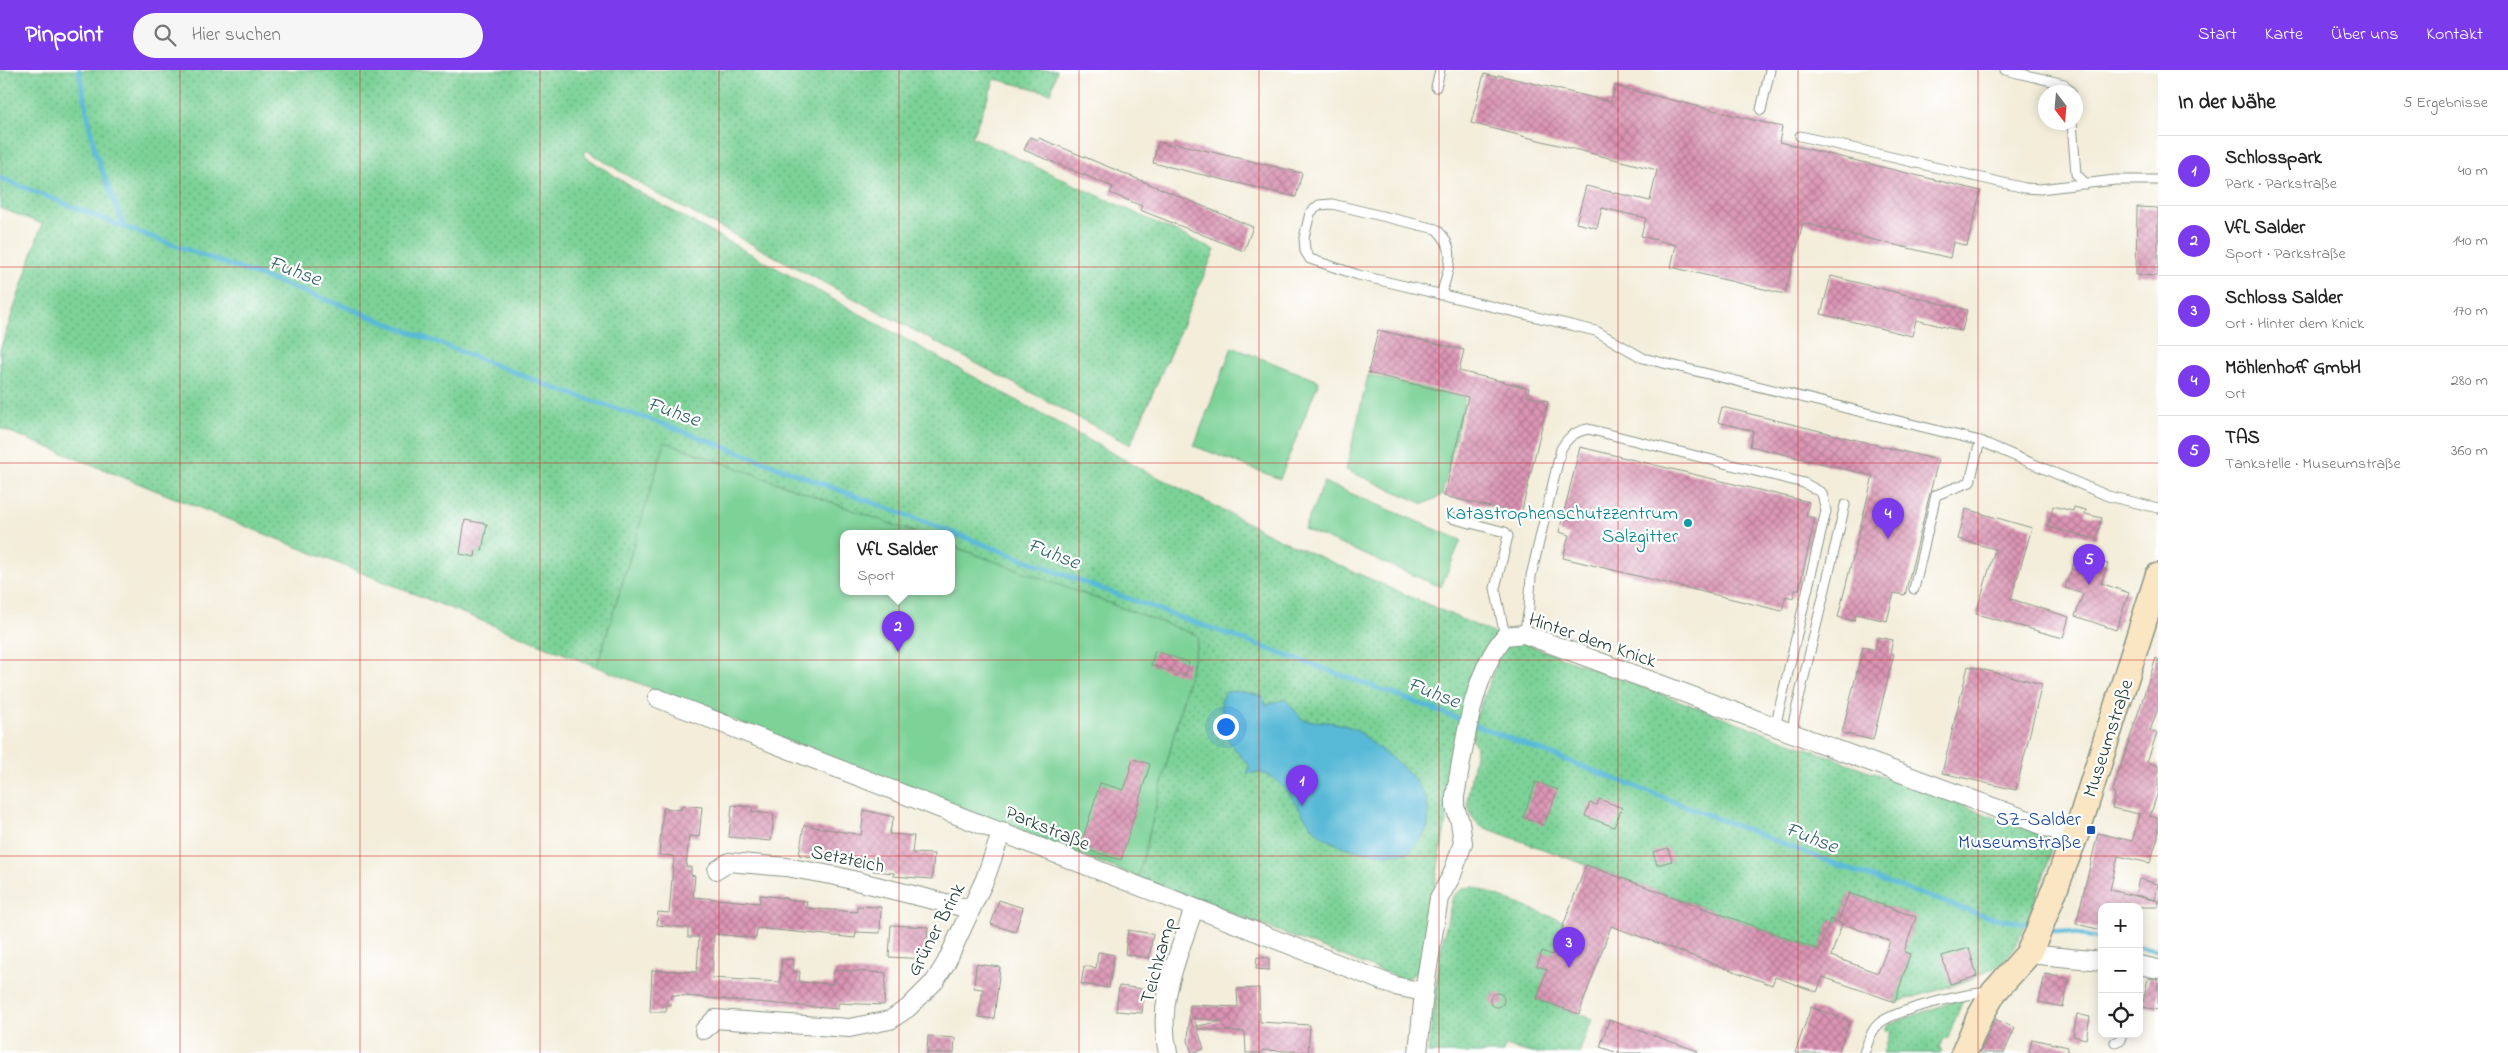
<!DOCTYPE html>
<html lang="de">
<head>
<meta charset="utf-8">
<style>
  body { margin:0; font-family:"Indie Flower",sans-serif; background:#f6f6f6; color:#222 }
  .controls { position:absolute; right:15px; bottom:15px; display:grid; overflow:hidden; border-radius:10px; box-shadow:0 2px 12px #0003 }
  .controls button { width:45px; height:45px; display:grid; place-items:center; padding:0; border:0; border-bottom:1px solid #e0e0e0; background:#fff; color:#222; font:25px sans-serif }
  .compass { position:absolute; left:2038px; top:15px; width:45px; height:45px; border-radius:50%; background:#fff; box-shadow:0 2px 12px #0003; rotate:164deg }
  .you { position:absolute; left:1225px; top:656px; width:18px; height:18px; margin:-12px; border:4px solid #fff; border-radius:50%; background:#1a73e8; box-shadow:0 0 0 8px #1a73e833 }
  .badge { display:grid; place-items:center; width:32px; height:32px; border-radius:50%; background:#7c3aed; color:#fff; font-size:16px; font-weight:700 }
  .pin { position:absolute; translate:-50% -41px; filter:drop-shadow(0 1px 2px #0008) }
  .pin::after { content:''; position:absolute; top:26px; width:18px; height:15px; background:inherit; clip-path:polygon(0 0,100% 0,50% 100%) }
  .popup { position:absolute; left:840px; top:460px; width:115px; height:65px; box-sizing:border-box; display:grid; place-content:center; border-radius:10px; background:#fff; filter:drop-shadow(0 1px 4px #0005); font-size:16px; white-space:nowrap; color:#767676 }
  .popup b { font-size:19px; color:#222 }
  .popup::after { content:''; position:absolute; left:50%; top:100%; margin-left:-10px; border:10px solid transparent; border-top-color:#fff }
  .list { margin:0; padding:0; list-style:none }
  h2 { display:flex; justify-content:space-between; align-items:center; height:65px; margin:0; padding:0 20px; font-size:21px }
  h2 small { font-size:16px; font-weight:400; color:#767676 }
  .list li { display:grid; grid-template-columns:32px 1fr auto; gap:15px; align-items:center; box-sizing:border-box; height:70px; padding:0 20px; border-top:1px solid #e0e0e0 }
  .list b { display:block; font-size:19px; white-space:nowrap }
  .list p { margin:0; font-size:16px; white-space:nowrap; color:#767676 }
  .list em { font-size:16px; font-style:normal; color:#767676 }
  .icon { flex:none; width:28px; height:28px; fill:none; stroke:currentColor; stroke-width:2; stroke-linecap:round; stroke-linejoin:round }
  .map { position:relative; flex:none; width:2158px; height:983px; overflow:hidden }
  header { display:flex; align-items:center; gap:30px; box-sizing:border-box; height:70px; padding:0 25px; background:#7c3aed; color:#fff }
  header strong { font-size:24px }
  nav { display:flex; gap:28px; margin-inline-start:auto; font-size:18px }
  .search { width:350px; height:45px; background:#f6f6f6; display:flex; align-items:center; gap:12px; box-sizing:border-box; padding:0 18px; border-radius:28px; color:#767676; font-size:19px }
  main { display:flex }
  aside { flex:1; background:#fff }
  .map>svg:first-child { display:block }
  .grass { fill:url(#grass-dots); stroke:#4d8866 }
  .garden { fill:#7bd297; stroke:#4d8866 }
  .water { fill:#59b9d7; stroke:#3c7b86 }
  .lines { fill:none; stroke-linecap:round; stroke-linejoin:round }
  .stream { stroke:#59b9d7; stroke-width:5 }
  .building { fill:url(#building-cross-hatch) }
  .service-casing { stroke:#899587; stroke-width:11 }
  .minor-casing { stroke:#899587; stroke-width:20 }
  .secondary-casing { stroke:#899587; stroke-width:28 }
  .service { stroke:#fff; stroke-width:9 }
  .minor { stroke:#fff; stroke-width:18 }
  .secondary { stroke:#fbe6c4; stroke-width:25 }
  .grid { fill:none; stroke:#d62828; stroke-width:1; stroke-opacity:0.55 }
  .culture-dot { fill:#0f9aa8; stroke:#fff; stroke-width:2 }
  .transit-dot { fill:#1a4fb4; stroke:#fff; stroke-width:2 }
  .labels { text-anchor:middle; stroke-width:4.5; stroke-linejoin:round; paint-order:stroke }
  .culture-label { font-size:20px; fill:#0d838f; stroke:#fff; text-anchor:end }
  .street-label { font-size:20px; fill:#1f3d34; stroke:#fff }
  .transit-label { font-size:20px; fill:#164399; stroke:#fff; text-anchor:end }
  .water-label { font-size:21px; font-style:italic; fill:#306265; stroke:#fff }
</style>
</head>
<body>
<header>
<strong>Pinpoint</strong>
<div class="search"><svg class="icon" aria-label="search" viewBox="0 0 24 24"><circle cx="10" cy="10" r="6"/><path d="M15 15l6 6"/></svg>Hier suchen</div>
<nav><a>Start</a><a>Karte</a><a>Über uns</a><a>Kontakt</a></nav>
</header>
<main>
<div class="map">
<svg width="2158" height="983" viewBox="0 0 2158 983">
  <defs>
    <pattern id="grass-dots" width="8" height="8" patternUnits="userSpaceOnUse" patternTransform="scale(1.25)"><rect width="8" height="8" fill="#7bd297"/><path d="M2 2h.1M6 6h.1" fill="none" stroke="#64ac7c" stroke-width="1.8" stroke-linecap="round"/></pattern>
    <pattern id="building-cross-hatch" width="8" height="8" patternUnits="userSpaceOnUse" patternTransform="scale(1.25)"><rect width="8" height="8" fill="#db94b4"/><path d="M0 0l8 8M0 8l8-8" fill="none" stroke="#b17a93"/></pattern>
  </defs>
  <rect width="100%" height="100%" fill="#fff"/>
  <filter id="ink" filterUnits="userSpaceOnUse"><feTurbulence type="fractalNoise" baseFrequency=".02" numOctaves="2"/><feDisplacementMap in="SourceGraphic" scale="10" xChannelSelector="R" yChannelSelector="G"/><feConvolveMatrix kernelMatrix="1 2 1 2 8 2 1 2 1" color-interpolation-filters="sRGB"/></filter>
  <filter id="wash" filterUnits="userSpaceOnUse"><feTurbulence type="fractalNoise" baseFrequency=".0096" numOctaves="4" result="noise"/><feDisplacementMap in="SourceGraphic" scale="20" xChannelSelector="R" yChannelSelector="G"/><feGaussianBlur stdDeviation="1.12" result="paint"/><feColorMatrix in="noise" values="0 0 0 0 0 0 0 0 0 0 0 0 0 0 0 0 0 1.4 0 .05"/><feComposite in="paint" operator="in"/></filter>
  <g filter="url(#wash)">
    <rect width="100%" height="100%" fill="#f3edda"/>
    <path class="grass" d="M 0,0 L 1057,0 L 1051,23 L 995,9 L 972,67 L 1215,180 L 1130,375 L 657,124 L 586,80 L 583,85 L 642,124 L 1136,396 L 1277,468 L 1500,566 L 1464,646 L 1421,897 C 1414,906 1408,910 1397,907 L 1138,807 L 1199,566 L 952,476 L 952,463 L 916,463 L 665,372 L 597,597 L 0,358 L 0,280 L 42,154 L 0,138 Z
      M 1515,570 L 2047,767 L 2054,775 C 2043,805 2026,871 2003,891 C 1981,911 1924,923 1895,933 L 1910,884 L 1904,881 L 1916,847 L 1849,823 L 1838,852 L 1830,849 L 1819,880 L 1480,756 L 1472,747 L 1467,732 L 1476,677 L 1472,670 L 1475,649 L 1503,577 Z
      M 1474,817 L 1565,852 L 1552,885 L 1542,882 L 1537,896 L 1547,899 L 1537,929 L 1592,949 L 1579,983 L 1532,983 L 1505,976 L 1503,983 L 1428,983 L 1441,878 L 1453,826 L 1463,818 Z
      M 1964,928 L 1947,969 L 1943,968 L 1939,978 L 1943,980 L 1941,983 L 1883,983 L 1891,961 L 1884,959 L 1889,954 Z"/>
    <path class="garden" d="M 1232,277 L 1319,311 L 1280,409 L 1194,376 Z
      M 1368,305 L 1465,328 L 1442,425 L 1424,434 L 1346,400 Z
      M 665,372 L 916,463 L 844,463 L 844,521 L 952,521 L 952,476 L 1199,566 L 1138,807 L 597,597 Z
      M 1324,412 L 1461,470 L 1441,517 L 1304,459 Z"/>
    <path class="water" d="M 1237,621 L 1262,626 L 1266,635 L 1285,629 L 1303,650 C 1319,652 1337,651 1352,658 C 1364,663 1371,673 1382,681 C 1406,697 1433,721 1428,755 C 1426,766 1415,775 1408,783 C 1381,786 1345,782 1322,766 C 1299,750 1283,693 1247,704 L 1250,696 C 1225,671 1223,663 1221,629 L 1226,622 Z"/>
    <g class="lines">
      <path class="stream" d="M 79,0 L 95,82 L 124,157
        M 0,108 L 124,157 L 338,234 L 557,319 L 669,356 L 1113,523 L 1405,628 L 1859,803 L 1985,846 L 2033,855
        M 2046,858 L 2102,869
        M 2139,877 L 2158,880"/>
    </g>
    <g id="blocks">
      <path class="building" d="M 1484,4 L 1497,7 L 1498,5 L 1611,32 L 1615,16 L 1782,57 L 1779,72 L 1981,121 L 1967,176 L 1953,172 L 1950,188 L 1803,153 L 1785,224 L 1671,197 L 1676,175 L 1641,166 L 1646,148 L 1602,138 L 1597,158 L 1576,153 L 1586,116 L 1650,131 L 1657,100 L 1471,53 Z
        M 1030,67 L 1038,70 L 1039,68 L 1253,157 L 1244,181 L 1140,140 L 1142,136 L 1110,123 L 1113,117 L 1024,80 Z
        M 1158,72 L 1174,76 L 1174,73 L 1302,103 L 1296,127 L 1153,93 Z
        M 2137,137 L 2158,138 L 2158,206 L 2136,205 Z
        M 1831,206 L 1967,240 L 1962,261 L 1916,250 L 1912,266 L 1821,244 Z
        M 1378,260 L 1464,280 L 1459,301 L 1529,318 L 1527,326 L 1548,331 L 1521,444 L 1444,426 L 1468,327 L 1368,303 Z
        M 1722,337 L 1938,390 L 1905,525 L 1894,523 L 1887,551 L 1856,544 L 1854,551 L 1838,547 L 1873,406 L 1750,376 L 1753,361 L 1718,352 Z
        M 1580,377 L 1809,432 L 1806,446 L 1815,448 L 1799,520 L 1795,520 L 1793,528 L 1786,526 L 1782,541 L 1563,488 L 1569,465 L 1559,462 Z
        M 2053,436 L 2073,441 L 2074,437 L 2086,440 L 2085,444 L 2102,448 L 2096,469 L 2048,457 Z
        M 1966,439 L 2032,458 L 2011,529 L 2069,547 L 2063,568 L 1976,544 L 1995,479 L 1958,469 Z
        M 465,450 L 487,454 L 482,481 L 476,480 L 475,487 L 460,484 Z
        M 2091,489 L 2108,494 L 2101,513 L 2129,523 L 2116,560 L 2075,546 L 2083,524 L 2065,518 L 2073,494 L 2087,499 Z
        M 1878,567 L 1893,570 L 1890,583 L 1894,584 L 1873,670 L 1842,663 L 1863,577 L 1875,580 Z
        M 1155,581 L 1189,592 L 1185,606 L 1151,595 Z
        M 2156,588 L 2158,589 L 2158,638 L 2150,661 L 2157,663 L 2147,692 L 2158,696 L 2158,722 L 2150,746 L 2158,748 L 2158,767 L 2150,793 L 2118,786 L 2110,820 L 2158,831 L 2158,837 L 2102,837 L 2102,860 L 2076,854 L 2098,763 L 2132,771 L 2133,769 L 2139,744 L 2112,738 L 2115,724 L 2112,723 Z
        M 1968,596 L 2042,614 L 2016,720 L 1942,703 Z
        M 1133,689 L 1150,694 L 1121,790 L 1080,778 L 1100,713 L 1124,720 Z
        M 1536,712 L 1558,720 L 1544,755 L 1523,747 Z
        M 1599,729 L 1622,738 L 1614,757 L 1585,746 L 1590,733 L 1597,735 Z
        M 682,735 L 702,737 L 699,767 L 689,766 L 686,797 L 691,797 L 691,805 L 695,806 L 693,827 L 760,833 L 760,825 L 786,828 L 786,830 L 807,831 L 806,838 L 857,842 L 857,836 L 881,837 L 880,863 L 856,862 L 855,868 L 757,858 L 756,868 L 714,864 L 712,908 L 780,912 L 782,889 L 794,890 L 793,902 L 800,902 L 799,912 L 833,914 L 834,900 L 886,903 L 884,935 L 838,933 L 838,939 L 672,925 L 671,935 L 667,934 L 666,942 L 650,942 L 652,900 L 697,902 L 699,867 L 688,867 L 688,858 L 657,855 L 658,842 L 669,843 L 674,786 L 659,785 L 663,738 L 681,740 Z
        M 732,735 L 752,737 L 752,742 L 774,744 L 771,771 L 729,767 Z
        M 864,740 L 894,747 L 889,764 L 914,766 L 912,783 L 934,784 L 932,809 L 893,806 L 894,803 L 873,801 L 874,789 L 841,786 L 841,790 L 813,785 L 813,787 L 799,785 L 804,755 L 861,765 Z
        M 1668,778 L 1672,791 L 1657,795 L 1653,782 Z
        M 1586,795 L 1819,880 L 1830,849 L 1842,854 L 1831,886 L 1878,903 L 1890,871 L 1838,852 L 1849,823 L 1916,847 L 1904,882 L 1910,884 L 1895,932 L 1823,907 L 1817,922 L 1775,907 L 1772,915 L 1611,856 L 1579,944 L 1537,929 L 1547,899 L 1537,896 L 1542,881 L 1552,885 Z
        M 2139,809 L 2158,814 L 2155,830 L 2135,825 Z
        M 999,830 L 1023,838 L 1015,862 L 991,854 Z
        M 891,855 L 928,857 L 926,889 L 889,887 Z
        M 1128,860 L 1153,864 L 1149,888 L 1125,884 Z
        M 1969,878 L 1977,906 L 1950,914 L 1942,886 Z
        M 1098,882 L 1114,885 L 1109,918 L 1081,914 L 1084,896 L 1096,898 Z
        M 1257,887 L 1269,888 L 1269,900 L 1256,899 Z
        M 976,894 L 1000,897 L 994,949 L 979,947 L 983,919 L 974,918 Z
        M 2045,904 L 2069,909 L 2063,937 L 2039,932 Z
        M 2148,908 L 2158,909 L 2158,940 L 2142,937 Z
        M 1119,916 L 1144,919 L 1142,943 L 1116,941 Z
        M 1259,918 L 1260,952 L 1310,955 L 1308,982 L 1262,980 L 1262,983 L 1246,983 L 1245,962 L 1199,959 L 1198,956 L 1222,951 L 1194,948 L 1204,979 L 1192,983 L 1188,971 L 1190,935 L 1238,937 L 1237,919 Z
        M1490 930a7 7 0 1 1 14 0a7 7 0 1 1-14 0Z
        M 1811,937 L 1850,951 L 1838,983 L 1795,983 Z
        M 2077,944 L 2090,947 L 2086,969 L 2073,966 Z
        M 1995,949 L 2015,958 L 2004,983 L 1980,983 Z
        M 1609,950 L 1698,981 L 1697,983 L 1618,983 L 1600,977 Z
        M 928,966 L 955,968 L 954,983 L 927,983 Z
        M 2032,969 L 2068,977 L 2067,983 L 2029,983 Z"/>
    </g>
  </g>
  <g filter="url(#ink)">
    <use href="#blocks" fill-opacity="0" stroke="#899587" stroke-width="1"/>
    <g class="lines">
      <defs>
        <path id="service" d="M 2005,0 L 2064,14 L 2071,22
          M 1436,17 L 1440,0
          M 1761,40 L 1770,0
          M 2072,52 L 2076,104 L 2086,114
          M 1800,66 L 2025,118 L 2040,119 L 2115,110 L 2158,110
          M 1441,225 C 1448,200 1459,179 1436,159 L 1332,134 L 1319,135 L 1310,143 L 1304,168 L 1305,181 L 1310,189 L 1358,205 L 1596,261 L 1643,288 L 1980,371 L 2108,426 L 2158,438
          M 1451,448 L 1505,462 L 1508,466 L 1495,518 L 1505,566
          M 1914,519 L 1936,425 L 1970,412 L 1980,371
          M 1524,564 L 1529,538 L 1531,506 L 1561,379 C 1568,367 1574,362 1588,359 L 1804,413 L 1822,423 L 1826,441 L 1775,657
          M 1793,664 L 1794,649 L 1845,435
          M 2115,972 L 2120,970 L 2122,964
          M 1864,983 C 1868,973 1871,959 1881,952 C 1901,938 1965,924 1990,922"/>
        <path id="minor" d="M 657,628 L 1395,916 L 1424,922
          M 717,800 L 729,792 L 786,797 L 836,806 L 970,839
          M 2028,884 L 2102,891
          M 2139,895 L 2158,899
          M 704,960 L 715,949 L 849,958 L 890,950 L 908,938 L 935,911 L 946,893 L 985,809 L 1002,761
          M 1168,983 C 1156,930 1178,888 1194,838
          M 1418,983 L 1424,922 L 1439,828 L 1452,805 L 1463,773 L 1460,752 L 1455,737 L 1455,726 C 1465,675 1471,606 1505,566 L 1524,564 L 2074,767"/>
        <path id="secondary" d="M 1964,983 L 1979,948 L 1994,922 L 2028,884 L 2037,865 L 2078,759 L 2158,506"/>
      </defs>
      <use href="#service" class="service-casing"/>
      <use href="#minor" class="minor-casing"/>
      <use href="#secondary" class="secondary-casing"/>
      <use href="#service" class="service"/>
      <use href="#minor" class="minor"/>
      <use href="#secondary" class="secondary"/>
    </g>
  </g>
  <path class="grid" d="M 180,0 L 180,983M 360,0 L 360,983M 540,0 L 540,983M 719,0 L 719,983M 899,0 L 899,983M 1079,0 L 1079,983M 1259,0 L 1259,983M 1439,0 L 1439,983M 1618,0 L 1618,983M 1798,0 L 1798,983M 1978,0 L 1978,983M 0,197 L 2158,197M 0,393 L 2158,393M 0,590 L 2158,590M 0,786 L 2158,786"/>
  <circle class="culture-dot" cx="1688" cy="453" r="5"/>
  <rect class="transit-dot" x="2086" y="755" width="10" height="10" rx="2.5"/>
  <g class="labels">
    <g class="culture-label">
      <text x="1678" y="449">Katastrophenschutzzentrum<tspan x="1678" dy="23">Salzgitter</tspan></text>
    </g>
    <g class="street-label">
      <text transform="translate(1593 569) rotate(19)" y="7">Hinter dem Knick</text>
      <text transform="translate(2107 668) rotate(-72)" y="7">Museumstraße</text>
      <text transform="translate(1048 757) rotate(22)" y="7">Parkstraße</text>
      <text transform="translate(848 788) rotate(12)" y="7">Setzteich</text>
      <text transform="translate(935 859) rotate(-62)" y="7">Grüner Brink</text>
      <text transform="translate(1157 890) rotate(-75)" y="7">Teichkamp</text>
    </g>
    <g class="transit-label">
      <text x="2081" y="755">SZ-Salder<tspan x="2081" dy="23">Museumstraße</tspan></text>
    </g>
    <g class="water-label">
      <text transform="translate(295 200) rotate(20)" y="7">Fuhse</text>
      <text transform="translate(674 341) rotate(19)" y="7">Fuhse</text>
      <text transform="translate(1054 483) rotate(21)" y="7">Fuhse</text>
      <text transform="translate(1434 622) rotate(21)" y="7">Fuhse</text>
      <text transform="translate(1812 767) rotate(21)" y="7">Fuhse</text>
    </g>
  </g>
</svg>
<div class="controls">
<button>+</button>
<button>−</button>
<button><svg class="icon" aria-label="locate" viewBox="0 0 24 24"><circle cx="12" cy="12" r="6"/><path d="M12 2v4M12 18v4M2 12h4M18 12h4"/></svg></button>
</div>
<svg class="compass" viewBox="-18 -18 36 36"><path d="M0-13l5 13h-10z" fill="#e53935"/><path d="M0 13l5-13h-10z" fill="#767676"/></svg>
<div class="you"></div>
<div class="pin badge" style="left:1302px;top:736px">1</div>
<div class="pin badge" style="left:898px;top:582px">2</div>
<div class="popup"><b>VfL Salder</b>Sport</div>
<div class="pin badge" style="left:1569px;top:898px">3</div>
<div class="pin badge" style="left:1888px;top:469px">4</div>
<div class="pin badge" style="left:2089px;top:515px">5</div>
</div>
<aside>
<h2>In der Nähe<small>5 Ergebnisse</small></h2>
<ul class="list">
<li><span class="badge">1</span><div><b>Schlosspark</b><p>Park · Parkstraße</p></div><em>40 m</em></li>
<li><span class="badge">2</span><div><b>VfL Salder</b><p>Sport · Parkstraße</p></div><em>140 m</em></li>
<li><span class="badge">3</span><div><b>Schloss Salder</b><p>Ort · Hinter dem Knick</p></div><em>170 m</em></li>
<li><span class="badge">4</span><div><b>Möhlenhoff GmbH</b><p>Ort</p></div><em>280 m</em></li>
<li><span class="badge">5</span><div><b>TAS</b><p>Tankstelle · Museumstraße</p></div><em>360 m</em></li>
</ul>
</aside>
</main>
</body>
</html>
